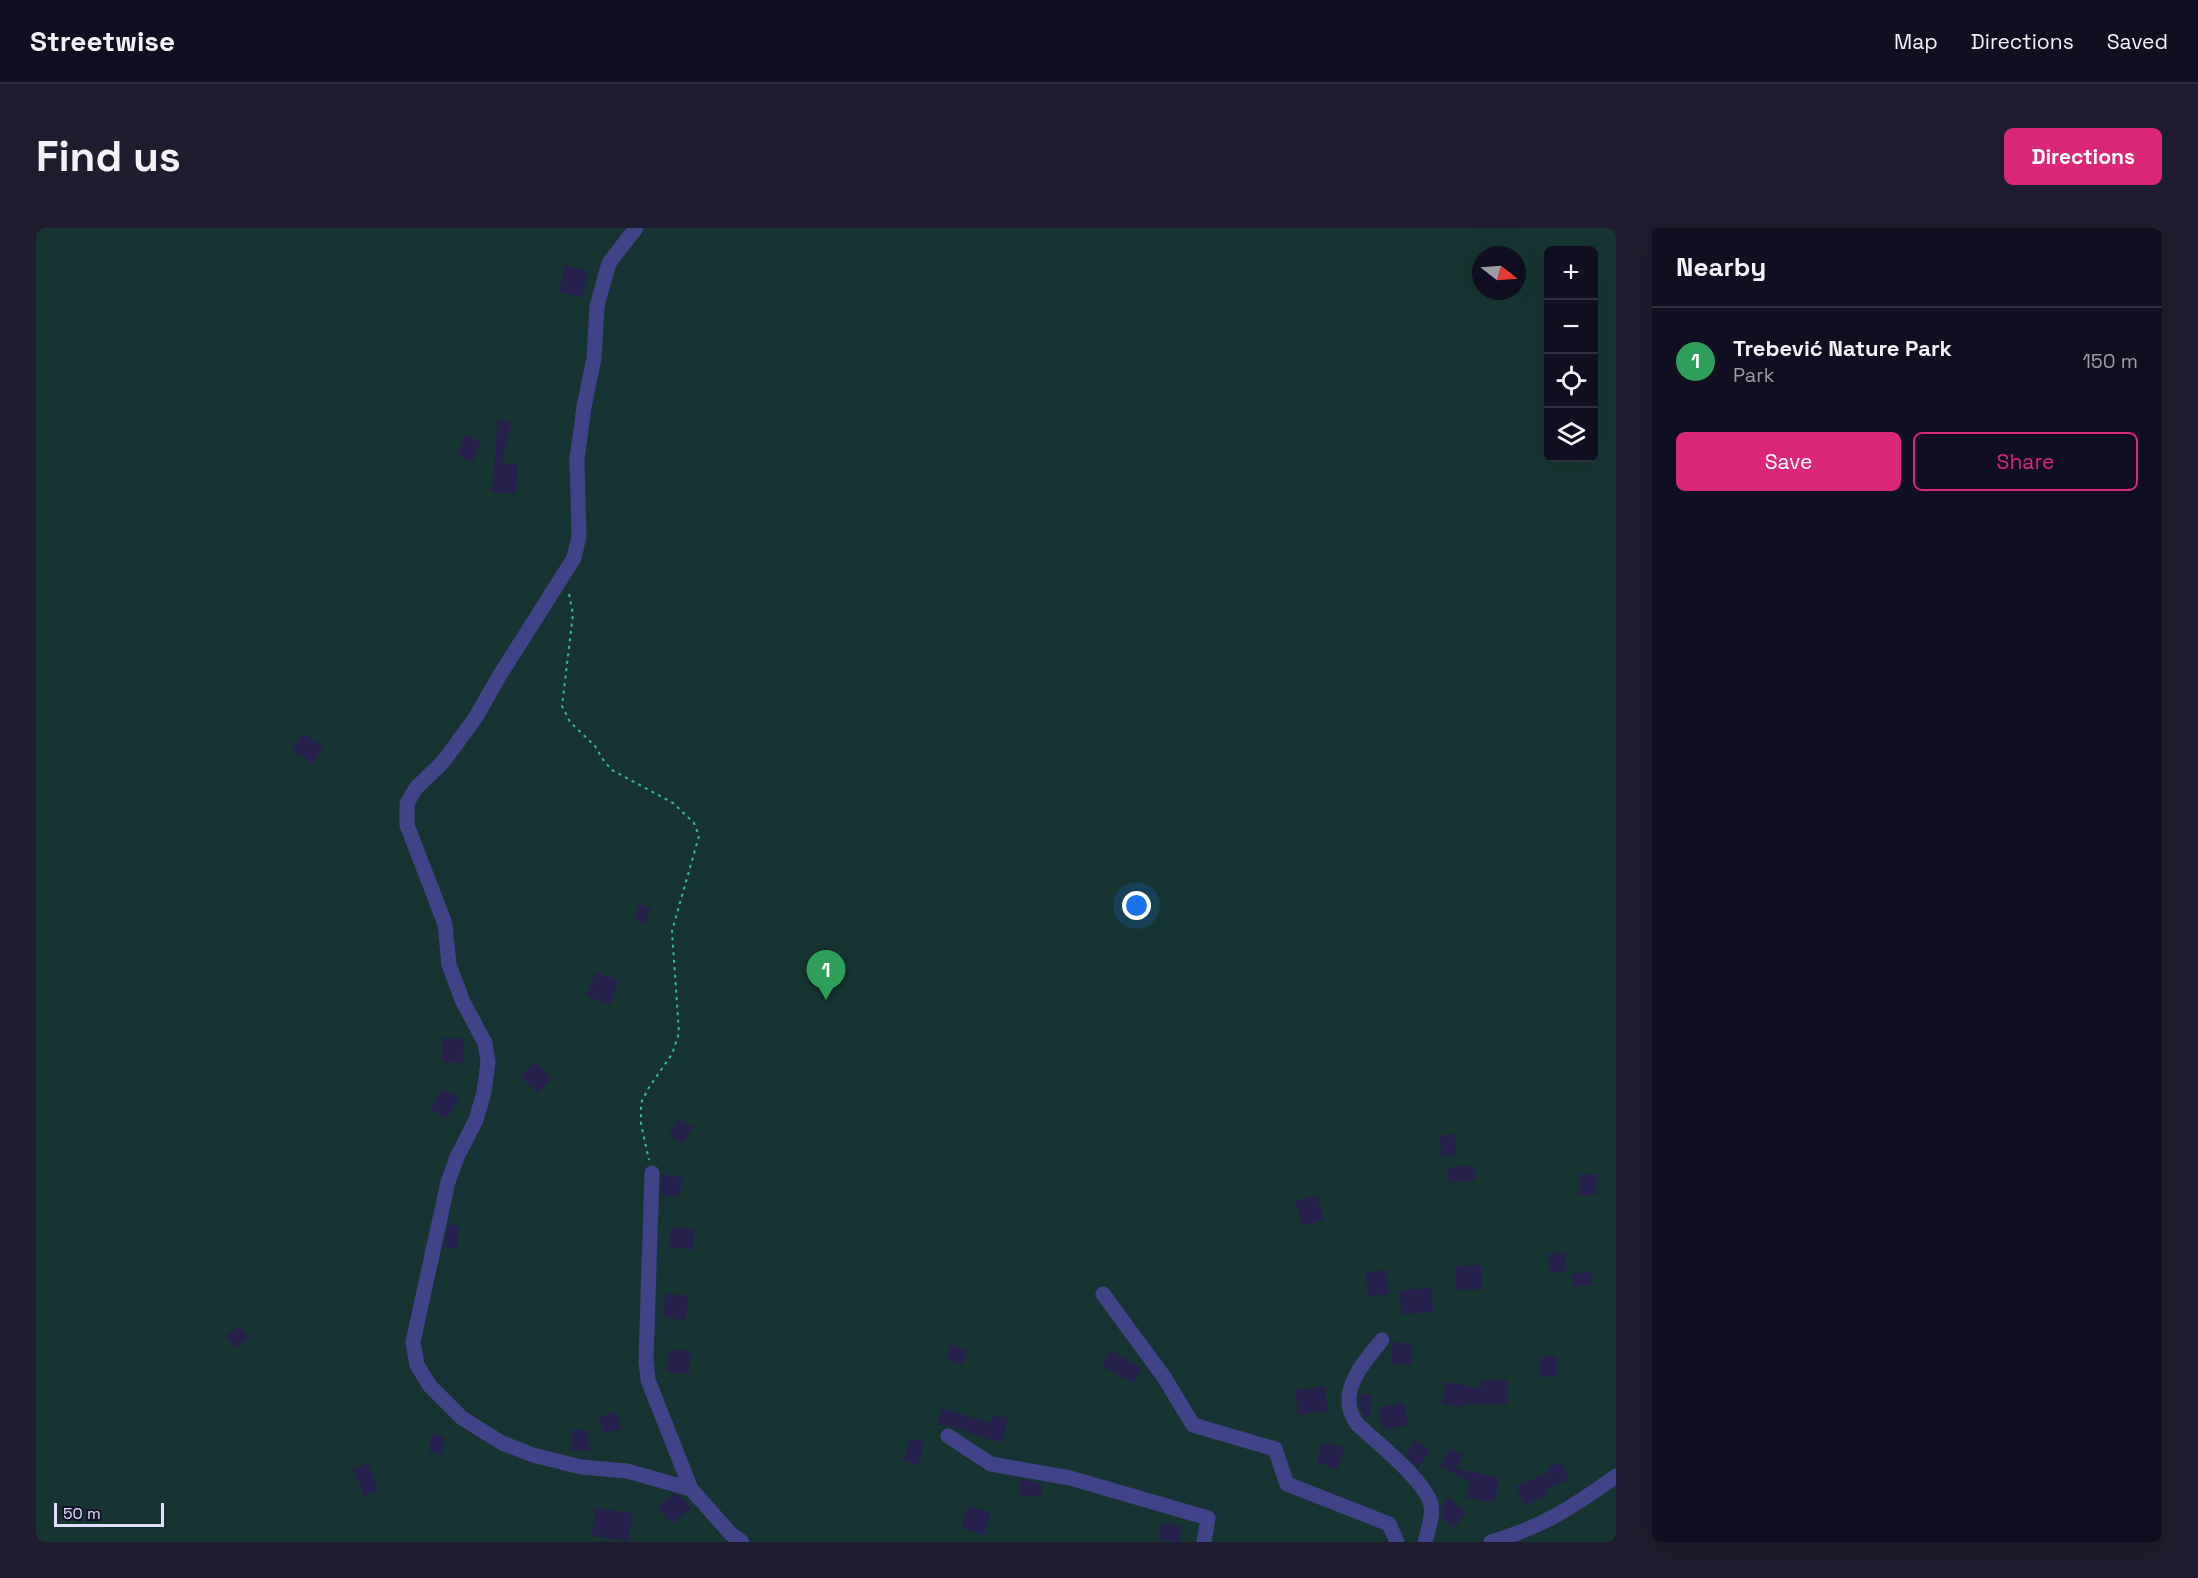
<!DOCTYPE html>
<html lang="en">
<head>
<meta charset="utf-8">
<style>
  body { margin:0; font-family:"Space Grotesk",sans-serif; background:#1e1c2e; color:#f1f3f6 }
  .controls { position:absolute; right:18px; top:18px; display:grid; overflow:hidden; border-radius:9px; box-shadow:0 6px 24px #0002 }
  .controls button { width:54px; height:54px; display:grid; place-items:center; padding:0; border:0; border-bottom:2px solid #302e3f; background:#100e21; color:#f1f3f6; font:30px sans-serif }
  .compass { position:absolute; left:1436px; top:18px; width:54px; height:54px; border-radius:50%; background:#100e21; box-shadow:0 6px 24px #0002; rotate:107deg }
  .scale { position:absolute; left:18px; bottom:15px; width:110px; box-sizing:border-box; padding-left:6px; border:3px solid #e0dffe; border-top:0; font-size:16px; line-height:21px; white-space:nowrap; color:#e0dffe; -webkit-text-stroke:4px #15132c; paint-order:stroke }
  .you { position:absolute; left:1101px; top:678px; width:21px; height:21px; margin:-15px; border:4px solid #fff; border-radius:50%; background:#1a73e8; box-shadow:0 0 0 9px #1a73e833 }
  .badge { display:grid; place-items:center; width:39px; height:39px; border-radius:50%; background:#db2777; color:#fff; font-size:20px; font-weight:700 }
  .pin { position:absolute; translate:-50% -50px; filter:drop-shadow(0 2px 3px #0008) }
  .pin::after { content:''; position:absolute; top:32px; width:21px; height:18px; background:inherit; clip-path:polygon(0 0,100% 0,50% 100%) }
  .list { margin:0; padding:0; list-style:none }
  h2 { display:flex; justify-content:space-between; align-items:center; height:78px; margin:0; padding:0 24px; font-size:26px }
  h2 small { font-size:20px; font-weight:400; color:#9c9ca5 }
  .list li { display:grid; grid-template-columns:39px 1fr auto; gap:18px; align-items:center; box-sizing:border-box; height:108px; padding:0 24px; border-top:2px solid #302e3f }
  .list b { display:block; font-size:22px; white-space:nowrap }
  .list p { margin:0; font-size:20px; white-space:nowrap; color:#9c9ca5 }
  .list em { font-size:20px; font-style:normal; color:#9c9ca5 }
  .actions { display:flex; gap:12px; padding:18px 24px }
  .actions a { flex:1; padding:14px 0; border:2px solid #db2777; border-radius:9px; text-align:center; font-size:21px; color:#db2777 }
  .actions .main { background:#db2777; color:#fff }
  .icon { flex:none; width:33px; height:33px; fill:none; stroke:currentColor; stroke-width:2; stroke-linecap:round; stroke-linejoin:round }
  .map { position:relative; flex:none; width:1580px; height:1314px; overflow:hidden; border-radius:9px }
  header { display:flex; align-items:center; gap:36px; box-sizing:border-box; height:84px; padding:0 30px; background:#100e21; border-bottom:2px solid #302e3f }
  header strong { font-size:28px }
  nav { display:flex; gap:33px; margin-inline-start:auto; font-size:21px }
  .intro { display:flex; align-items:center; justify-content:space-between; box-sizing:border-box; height:144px; padding:0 36px }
  h1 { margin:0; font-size:42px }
  .button { padding:15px 27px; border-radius:9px; background:#db2777; color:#fff; font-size:21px; font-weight:700 }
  main { display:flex; gap:36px; padding:0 36px }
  aside { flex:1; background:#100e21; border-radius:9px; box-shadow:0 6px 24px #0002 }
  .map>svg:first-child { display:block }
  .green { fill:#163532; fill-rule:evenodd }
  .building { fill:#25204c }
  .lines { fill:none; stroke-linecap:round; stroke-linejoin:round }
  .path { stroke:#37b9a7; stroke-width:2; stroke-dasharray:3 4.5; stroke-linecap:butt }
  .minor { stroke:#404388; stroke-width:15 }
</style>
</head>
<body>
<header>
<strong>Streetwise</strong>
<nav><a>Map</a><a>Directions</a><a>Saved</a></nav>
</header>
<div class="intro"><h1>Find us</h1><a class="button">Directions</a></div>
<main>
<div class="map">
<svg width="1580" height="1314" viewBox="0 0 1580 1314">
  <rect width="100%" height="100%" fill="#15132c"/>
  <path class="green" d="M 0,0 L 1580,0 L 1580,1314 L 0,1314 ZM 1512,22 L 1558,22 L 1558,230 L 1512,230 ZM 1445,27 L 1481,27 L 1481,63 L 1445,63 Z"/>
  <path class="building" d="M 529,37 L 552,43 L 546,69 L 523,64 Z
    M 462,191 L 476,194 L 466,235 L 482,236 L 480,266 L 456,264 Z
    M 429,207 L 445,213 L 437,233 L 421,228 Z
    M 267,505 L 288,519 L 277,536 L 256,522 Z
    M 603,676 L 615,680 L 610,696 L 598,692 Z
    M 560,744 L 583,753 L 574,777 L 550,768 Z
    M 407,810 L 428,811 L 427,835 L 406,834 Z
    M 499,834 L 516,850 L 502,865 L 484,849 Z
    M 406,860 L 423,870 L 411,891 L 394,881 Z
    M 643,891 L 657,899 L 647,915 L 633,907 Z
    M 1419,906 L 1420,927 L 1406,929 L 1404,908 Z
    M 1438,937 L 1439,952 L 1413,955 L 1411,940 Z
    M 626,946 L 647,950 L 643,969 L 625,966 Z
    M 1543,946 L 1561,946 L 1560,967 L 1543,967 Z
    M 1281,967 L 1288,992 L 1267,998 L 1259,973 Z
    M 413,996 L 423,998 L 421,1021 L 408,1019 Z
    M 635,999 L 659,1002 L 657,1022 L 633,1019 Z
    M 1529,1024 L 1531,1043 L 1514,1045 L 1512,1026 Z
    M 1445,1037 L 1446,1061 L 1420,1062 L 1419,1038 Z
    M 1350,1042 L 1353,1066 L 1332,1068 L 1330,1044 Z
    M 1555,1044 L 1557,1057 L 1538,1059 L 1536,1046 Z
    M 1396,1060 L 1397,1084 L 1365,1086 L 1364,1062 Z
    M 629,1066 L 652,1068 L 650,1092 L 627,1090 Z
    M 203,1097 L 213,1109 L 200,1120 L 190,1108 Z
    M 1357,1114 L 1376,1116 L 1375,1137 L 1355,1135 Z
    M 915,1116 L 932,1123 L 926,1137 L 910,1131 Z
    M 633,1121 L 655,1123 L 653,1146 L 631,1144 Z
    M 1074,1122 L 1106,1140 L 1097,1155 L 1066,1138 Z
    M 1521,1128 L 1521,1148 L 1504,1149 L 1504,1129 Z
    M 1445,1152 L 1471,1152 L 1471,1176 L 1429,1176 L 1428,1179 L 1406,1176 L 1410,1154 L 1446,1160 Z
    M 1289,1158 L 1292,1183 L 1262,1187 L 1259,1162 Z
    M 1324,1166 L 1335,1167 L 1334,1189 L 1329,1189 L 1325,1182 Z
    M 1368,1175 L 1372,1197 L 1347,1202 L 1342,1180 Z
    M 906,1180 L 954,1195 L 956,1187 L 972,1190 L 966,1215 L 913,1198 L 901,1197 Z
    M 581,1184 L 585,1201 L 567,1205 L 563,1189 Z
    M 535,1202 L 552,1202 L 553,1223 L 535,1223 Z
    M 395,1206 L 408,1208 L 406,1226 L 393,1224 Z
    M 874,1210 L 888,1214 L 882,1237 L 868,1233 Z
    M 1380,1212 L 1395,1222 L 1382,1240 L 1369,1227 Z
    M 1286,1214 L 1308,1219 L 1302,1241 L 1281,1235 Z
    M 1414,1220 L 1428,1227 L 1420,1241 L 1463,1249 L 1459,1275 L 1431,1270 L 1434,1254 L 1404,1238 Z
    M 1525,1234 L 1533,1251 L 1509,1262 L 1511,1268 L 1488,1277 L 1480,1258 L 1513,1244 L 1511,1240 Z
    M 332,1235 L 343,1262 L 328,1268 L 317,1241 Z
    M 984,1251 L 1006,1255 L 1005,1269 L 983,1267 Z
    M 637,1266 L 645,1268 L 655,1280 L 636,1296 L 622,1279 Z
    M 1412,1270 L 1430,1284 L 1418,1300 L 1405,1290 L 1405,1279 Z
    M 932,1278 L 955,1284 L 948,1307 L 925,1300 Z
    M 559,1280 L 596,1285 L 593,1313 L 556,1308 Z
    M 1125,1295 L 1145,1297 L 1144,1314 L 1123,1312 Z"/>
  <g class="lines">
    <path class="path" d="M 533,366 L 537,386 L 526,478 L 534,494 L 559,518 L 568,533 L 576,542 L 637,575 L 658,595 L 663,608 L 636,703 L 643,805 L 636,826 L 612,861 L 605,875 L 605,896 L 613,932"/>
    <path class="minor" d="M 600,0 L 573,35 L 561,78 L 558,130 L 548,179 L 541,231 L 543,308 L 538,330 L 462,450 L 440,489 L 407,534 L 380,560 L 371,575 L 371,597 L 409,696 L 413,737 L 427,774 L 449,815 L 452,834 L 448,864 L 440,892 L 421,929 L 412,954 L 377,1114 L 381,1137 L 394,1158 L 426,1190 L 466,1215 L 497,1227 L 545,1239 L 591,1243 L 655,1261 L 695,1306 L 706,1314
      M 616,945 L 610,1133 L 612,1152 L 655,1261
      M 1067,1066 L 1128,1149 L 1157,1197 L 1239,1221 L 1251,1256 L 1353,1296 L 1361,1314
      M 1346,1112 C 1327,1135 1298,1167 1322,1197 C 1340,1213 1391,1255 1395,1277 C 1397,1289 1392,1302 1389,1314
      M 912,1208 L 955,1236 L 1034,1250 L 1172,1290 L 1168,1314
      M 1455,1314 C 1506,1299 1537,1279 1580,1248"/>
  </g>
</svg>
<div class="controls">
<button>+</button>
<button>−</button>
<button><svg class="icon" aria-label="locate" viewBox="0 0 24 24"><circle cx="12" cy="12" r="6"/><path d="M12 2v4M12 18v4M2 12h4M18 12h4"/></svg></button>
<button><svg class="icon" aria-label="layers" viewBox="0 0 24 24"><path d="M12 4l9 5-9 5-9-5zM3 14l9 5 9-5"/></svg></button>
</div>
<svg class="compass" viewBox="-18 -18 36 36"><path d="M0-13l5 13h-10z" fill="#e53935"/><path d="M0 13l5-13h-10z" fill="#9c9ca5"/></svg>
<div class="scale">50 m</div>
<div class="you"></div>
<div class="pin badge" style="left:790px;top:772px;background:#2e9e5b">1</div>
</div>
<aside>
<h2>Nearby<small></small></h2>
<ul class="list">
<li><span class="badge" style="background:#2e9e5b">1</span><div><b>Trebević Nature Park</b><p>Park</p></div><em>150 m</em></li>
</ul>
<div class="actions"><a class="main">Save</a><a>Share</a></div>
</aside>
</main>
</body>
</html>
